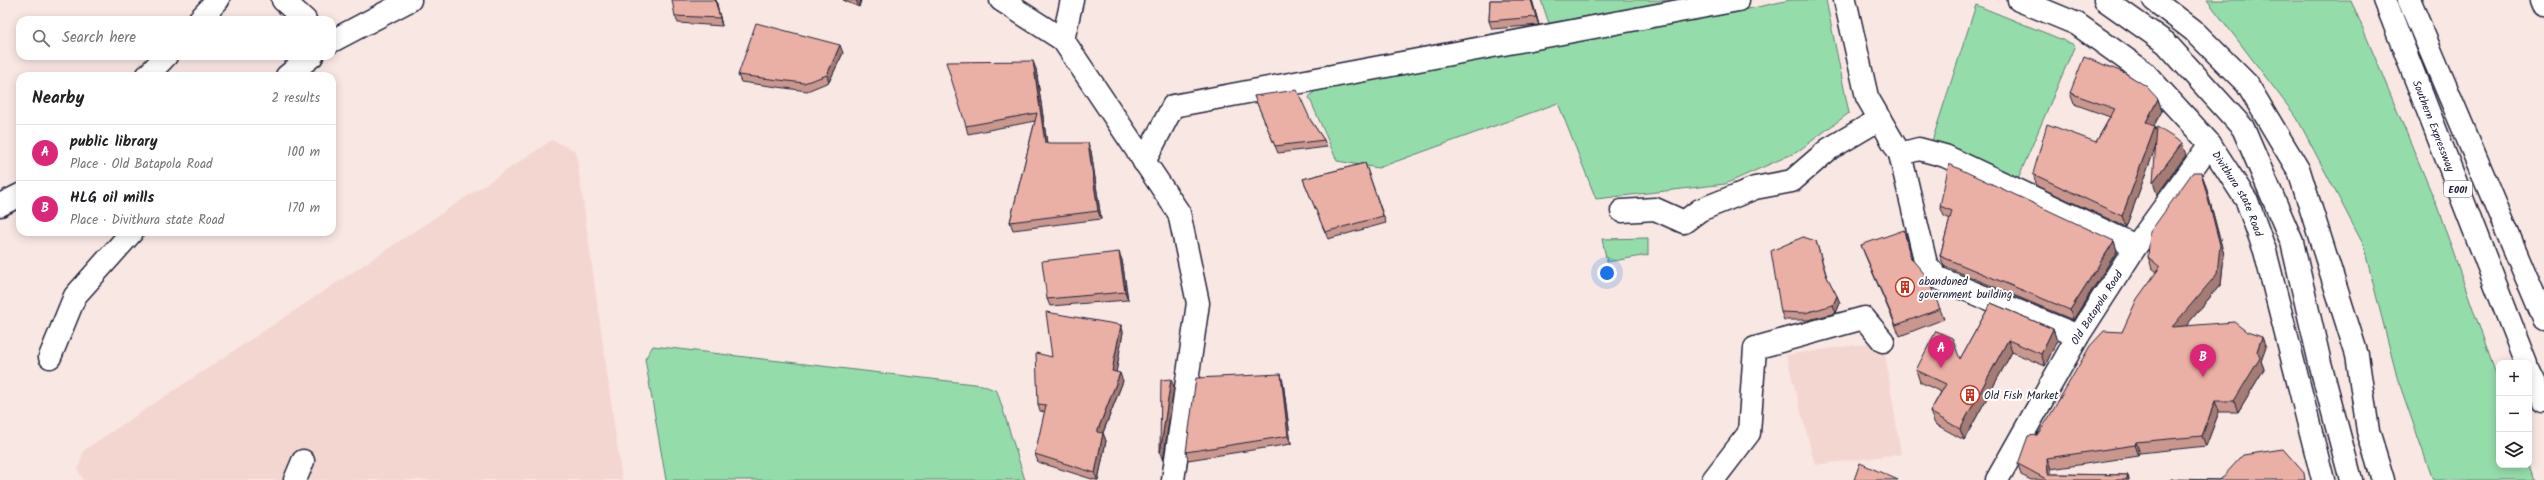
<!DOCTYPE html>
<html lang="en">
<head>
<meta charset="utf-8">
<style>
  body { margin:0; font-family:Kalam,sans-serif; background:#f2f2f2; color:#202124 }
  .controls { position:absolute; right:12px; bottom:12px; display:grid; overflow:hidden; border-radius:8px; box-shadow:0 2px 10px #0003 }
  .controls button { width:36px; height:36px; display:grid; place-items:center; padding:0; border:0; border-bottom:1px solid #e0e0e0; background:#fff; color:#202124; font:20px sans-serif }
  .you { position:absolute; left:1607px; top:273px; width:14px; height:14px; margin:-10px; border:3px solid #fff; border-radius:50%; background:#1a73e8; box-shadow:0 0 0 6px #1a73e833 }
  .badge { display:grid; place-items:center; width:26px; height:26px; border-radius:50%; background:#db2777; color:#fff; font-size:13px; font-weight:700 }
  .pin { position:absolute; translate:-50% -33px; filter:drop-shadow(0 1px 2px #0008) }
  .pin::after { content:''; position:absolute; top:21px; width:14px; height:12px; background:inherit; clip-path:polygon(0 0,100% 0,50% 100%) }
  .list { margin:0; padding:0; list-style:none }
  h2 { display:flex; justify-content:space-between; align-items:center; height:52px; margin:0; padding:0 16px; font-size:17px }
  h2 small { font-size:13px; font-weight:400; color:#757577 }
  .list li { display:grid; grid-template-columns:26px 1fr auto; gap:12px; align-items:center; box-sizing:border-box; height:56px; padding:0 16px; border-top:1px solid #e0e0e0 }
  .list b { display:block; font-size:15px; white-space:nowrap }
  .list p { margin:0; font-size:13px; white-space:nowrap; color:#757577 }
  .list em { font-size:13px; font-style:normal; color:#757577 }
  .icon { flex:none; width:22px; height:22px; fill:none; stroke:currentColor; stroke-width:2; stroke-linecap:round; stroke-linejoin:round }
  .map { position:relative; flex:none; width:2544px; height:480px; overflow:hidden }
  .search { position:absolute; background:#fff; box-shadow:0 2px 10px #0003; left:16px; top:16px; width:320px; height:44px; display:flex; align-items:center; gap:10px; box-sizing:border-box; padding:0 14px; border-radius:12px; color:#757577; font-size:15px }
  .panel { position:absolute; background:#fff; box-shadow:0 2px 10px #0003; left:16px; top:72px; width:320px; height:164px; border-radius:12px }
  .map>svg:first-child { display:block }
  .built { fill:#f4d6d1 }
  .green { fill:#95dcab; stroke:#5c7f73 }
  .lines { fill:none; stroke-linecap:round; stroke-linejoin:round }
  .minor-casing { stroke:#22223b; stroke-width:25 }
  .major-casing { stroke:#22223b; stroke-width:25 }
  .highway-casing { stroke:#22223b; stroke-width:25 }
  .minor { stroke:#fff; stroke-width:22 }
  .major { stroke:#fff; stroke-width:22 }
  .highway { stroke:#fff; stroke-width:22 }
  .wall { fill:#c9978e; stroke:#22223b }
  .shaded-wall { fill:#a47b74; stroke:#22223b }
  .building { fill:#eab0a5; stroke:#22223b }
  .labels { text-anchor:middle; stroke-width:4; stroke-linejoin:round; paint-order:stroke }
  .shield { fill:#fff; stroke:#646476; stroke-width:1 }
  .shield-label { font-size:10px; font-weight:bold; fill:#22223b }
  .street-label { font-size:11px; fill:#22223b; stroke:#fff }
  .poi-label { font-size:11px; fill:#22223b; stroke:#fff; text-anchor:start }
</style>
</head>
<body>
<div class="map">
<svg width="2544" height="480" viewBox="0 0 2544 480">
  <rect width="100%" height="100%" fill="#f9e7e4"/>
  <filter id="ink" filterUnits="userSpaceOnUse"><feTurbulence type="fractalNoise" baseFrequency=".025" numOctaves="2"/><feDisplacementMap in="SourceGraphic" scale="8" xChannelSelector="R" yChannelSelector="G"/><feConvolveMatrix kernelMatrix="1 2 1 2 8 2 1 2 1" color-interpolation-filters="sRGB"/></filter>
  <g filter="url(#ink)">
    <path class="built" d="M 552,140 L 576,151 L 622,480 L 83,480 L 78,470 L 84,450 Z
      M 1883,341 L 1901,454 L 1815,465 L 1786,355 Z"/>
    <path class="green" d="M 1541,0 L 1709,0 L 1551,29 Z
      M 1790,0 L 1826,0 L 1849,113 L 1797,152 L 1725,184 L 1596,199 L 1558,103 L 1378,168 L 1337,161 L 1309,97 L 1316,90 C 1381,79 1445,64 1509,52 C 1603,35 1697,21 1790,0 Z
      M 2207,0 L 2351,0 L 2437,206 L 2499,383 L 2499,465 L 2528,465 L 2533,480 L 2433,480 L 2397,377 L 2363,244 L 2297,118 Z
      M 1976,5 L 2075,45 L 2017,181 L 1932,141 Z
      M 1648,238 L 1648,255 L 1607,262 L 1602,239 Z
      M 653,346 L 982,385 L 997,391 L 1025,480 L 666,480 L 645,359 Z"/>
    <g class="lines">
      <defs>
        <g id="minor">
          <path d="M 283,0 L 305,20"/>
          <path d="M 1001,0 L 1063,40"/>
          <path d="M 1072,0 L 1063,40 L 1179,213 L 1198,303 L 1173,480"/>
          <path d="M 1845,0 L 1867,97 L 1900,154 L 1926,264 L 1938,278 L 2078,336"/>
          <path id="s1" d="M 2019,0 L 2077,24 L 2144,72 L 2210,144 L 2247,201 L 2265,251 L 2323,480"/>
          <path d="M 199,20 L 218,0"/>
          <path d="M 332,41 L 410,0"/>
          <path d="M 147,76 L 166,56"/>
          <path d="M 287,76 L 312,56"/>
          <path d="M 1900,154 L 1919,149 L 1945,156 L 2136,246"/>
          <path d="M 1144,162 L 1173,106 L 1738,0"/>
          <path d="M 0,205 L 20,195"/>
          <path d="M 1622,211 L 1655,209 L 1684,222 L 1700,210 L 1755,188 L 1792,181 L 1829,149 L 1880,119"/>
          <path d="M 50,357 L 75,296 L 132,232"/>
          <path d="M 295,480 L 303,461"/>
          <path d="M 1713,480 L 1749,433 L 1755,348 L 1864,318 L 1883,341"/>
          <path id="s2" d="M 1997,480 L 2078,336 L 2136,246 L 2210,144"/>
        </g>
        <path id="major" d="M 2542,0 L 2544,5"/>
        <g id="highway">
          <path d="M 2105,0 L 2166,43 L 2243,128 L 2292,242 L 2320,363 L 2351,480"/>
          <path d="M 2154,0 L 2193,30 L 2247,84 L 2299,171 L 2357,355 L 2368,431 L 2383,480"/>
          <path id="s3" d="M 2385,0 L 2526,363"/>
          <path d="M 2409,0 L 2544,319"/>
          <path d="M 2529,371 L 2544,402"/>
        </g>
      </defs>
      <use href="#minor" class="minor-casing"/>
      <use href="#major" class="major-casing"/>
      <use href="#highway" class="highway-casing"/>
      <use href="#minor" class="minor"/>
      <use href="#major" class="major"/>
      <use href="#highway" class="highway"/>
    </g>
    <path class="wall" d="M 716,0 L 722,26 L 678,23 L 675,16 Z
      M 843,0 L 861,0 L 859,7 Z
      M 1490,0 L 1532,0 L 1539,25 L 1492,29 L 1489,21 Z
      M 843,53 L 829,82 L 807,91 L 741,82 L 738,75 Z
      M 1036,69 L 1047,143 L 1091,151 L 1101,219 L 1013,230 L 1010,222 L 1035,121 L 968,134 L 966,126 Z
      M 2070,93 L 2158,99 L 2162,111 L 2153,126 L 2155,127 L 2156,132 L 2186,155 L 2157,195 L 2155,148 L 2126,227 L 2037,186 L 2033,174 L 2096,142 L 2110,117 L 2074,104 Z
      M 1254,96 L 1311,121 L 1324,140 L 1327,147 L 1278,153 Z
      M 1365,163 L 1386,223 L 1328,239 L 1303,179 Z
      M 2201,172 L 2205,183 L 2224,255 L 2221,284 L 2186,326 L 2266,347 L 2261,361 L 2264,369 L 2238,412 L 2219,412 L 2206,446 L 2140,453 L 2139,456 L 2051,469 L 2051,474 L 2128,475 L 2129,480 L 2031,480 L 2021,475 L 2018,464 L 2037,435 L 2122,332 L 2157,272 L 2152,268 L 2148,257 Z
      M 1940,206 L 2114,241 L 2117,251 L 2073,320 L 1944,266 L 1940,256 L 1950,219 L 1944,216 Z
      M 1816,241 L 1827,277 L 1837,296 L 1840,303 L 1836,313 L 1808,320 L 1784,320 L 1781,312 Z
      M 1908,241 L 1912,259 L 1940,309 L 1944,319 L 1900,336 L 1865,255 L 1861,245 Z
      M 1122,260 L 1128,300 L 1050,306 L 1047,299 Z
      M 1991,303 L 2053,329 L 2057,341 L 2045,366 L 2012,352 L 1964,440 L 1935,424 L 1930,412 L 1941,392 L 1920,382 L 1916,370 L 1960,359 Z
      M 1121,325 L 1123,332 L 1116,372 L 1123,381 L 1103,433 L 1106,441 L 1098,480 L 1095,480 L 1038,462 L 1035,454 L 1045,412 L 1040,411 L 1038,404 L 1052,357 Z
      M 1283,382 L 1291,444 L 1188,460 L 1186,452 Z"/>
    <path class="shaded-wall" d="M 715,0 L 716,0 L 722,26 L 720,18 Z
      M 856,0 L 861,0 L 859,7 Z
      M 1531,0 L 1532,0 L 1539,25 L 1536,17 Z
      M 840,45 L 843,53 L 829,82 L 827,75 Z
      M 1033,61 L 1036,69 L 1048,151 L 1045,143 Z
      M 2158,99 L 2162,111 L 2150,133 L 2146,122 Z
      M 2155,127 L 2159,138 L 2126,227 L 2122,216 Z
      M 1088,143 L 1091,151 L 1101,219 L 1098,211 Z
      M 2182,143 L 2186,155 L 2157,195 L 2153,182 Z
      M 2201,172 L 2205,183 L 2224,255 L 2221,284 L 2176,338 L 2172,327 Z
      M 1904,230 L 1908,241 L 1914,267 L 1910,257 Z
      M 2114,241 L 2117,251 L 2073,320 L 2070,310 Z
      M 1119,252 L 1122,260 L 1128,300 L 1125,292 Z
      M 1837,296 L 1840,303 L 1836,313 L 1833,305 Z
      M 1121,325 L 1123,332 L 1115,379 L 1112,371 Z
      M 2053,329 L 2057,341 L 2045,366 L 2041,354 Z
      M 2262,337 L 2266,347 L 2261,361 L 2264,369 L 2238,412 L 2234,401 L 2257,351 Z
      M 2008,340 L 2012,352 L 1964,440 L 1960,429 Z
      M 1120,373 L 1123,381 L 1100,440 L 1097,432 Z
      M 1281,374 L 1283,382 L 1291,444 L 1288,436 Z
      M 1171,379 L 1174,387 L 1163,461 L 1160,453 Z
      M 2215,401 L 2219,412 L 2206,446 L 2202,436 Z
      M 1103,433 L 1106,441 L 1098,480 L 1097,480 L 1095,473 Z
      M 2136,442 L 2140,453 L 2139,456 L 2135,445 Z
      M 2047,458 L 2051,469 L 2052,480 L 2048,474 Z
      M 2128,475 L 2129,480 L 2126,480 Z"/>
    <path class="building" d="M 672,0 L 715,0 L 720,18 L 675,16 Z
      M 1490,0 L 1531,0 L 1536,17 L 1489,21 Z
      M 756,23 L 840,45 L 827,75 L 804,83 L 738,75 Z
      M 2084,57 L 2125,73 L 2146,86 L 2158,99 L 2146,122 L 2155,127 L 2122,216 L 2033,174 L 2047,124 L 2096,142 L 2115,109 L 2070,93 Z
      M 1033,61 L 1045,143 L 1088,143 L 1098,211 L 1010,222 L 1037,113 L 966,126 L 946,62 Z
      M 1297,90 L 1311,121 L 1324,140 L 1275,146 L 1254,96 Z
      M 2157,127 L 2182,143 L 2153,182 Z
      M 1365,163 L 1383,216 L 1325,232 L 1303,179 Z
      M 1949,164 L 2114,241 L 2070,310 L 1940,256 L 1952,211 L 1940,206 Z
      M 2193,172 L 2201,172 L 2220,245 L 2217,274 L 2172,327 L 2234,322 L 2247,332 L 2262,337 L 2257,351 L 2260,358 L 2234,401 L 2215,401 L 2202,436 L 2136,442 L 2135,445 L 2047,458 L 2048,474 L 2128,475 L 2126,480 L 2048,480 L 2018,464 L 2028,436 L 2037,435 L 2048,419 L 2090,346 L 2104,331 L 2122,332 L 2137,299 L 2160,267 L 2148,257 L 2150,232 Z
      M 1904,230 L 1910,257 L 1927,277 L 1940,309 L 1896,325 L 1861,245 Z
      M 1803,237 L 1816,241 L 1826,275 L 1837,296 L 1833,305 L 1805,313 L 1781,312 L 1771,251 Z
      M 1119,252 L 1125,292 L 1047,299 L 1042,261 Z
      M 1991,303 L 2053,329 L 2041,354 L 2008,340 L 1960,429 L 1930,412 L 1946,384 L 1916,370 L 1936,331 L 1952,338 L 1960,359 Z
      M 1046,312 L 1121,325 L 1112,371 L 1120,373 L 1097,432 L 1103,433 L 1095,473 L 1035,454 L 1046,405 L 1038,404 L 1036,353 L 1052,357 Z
      M 1281,374 L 1288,436 L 1186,452 L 1196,378 Z
      M 1171,379 L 1160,453 L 1161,380 Z
      M 2283,449 L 2304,473 L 2305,480 L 2170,480 L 2170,479 L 2220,480 L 2243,455 Z
      M 1860,463 L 1898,480 L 1854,480 Z"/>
  </g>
  <defs>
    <symbol id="building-ring" viewBox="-11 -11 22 22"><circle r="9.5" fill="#fff" stroke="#c8321e" stroke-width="1.5"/><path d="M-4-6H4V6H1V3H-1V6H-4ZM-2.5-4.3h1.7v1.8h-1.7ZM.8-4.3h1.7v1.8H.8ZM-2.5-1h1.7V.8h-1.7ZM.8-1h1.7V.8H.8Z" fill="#c8321e"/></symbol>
  </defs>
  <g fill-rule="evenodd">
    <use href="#building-ring" x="1894" y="276" width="22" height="22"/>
    <use href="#building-ring" x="1959" y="384" width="22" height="22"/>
  </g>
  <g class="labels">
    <rect class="shield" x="2444" y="181" width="28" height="16" rx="3"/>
    <g class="shield-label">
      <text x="2458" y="193">E001</text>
    </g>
    <g class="street-label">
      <text dy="4" stroke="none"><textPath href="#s3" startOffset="135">Southern Expressway</textPath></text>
      <text dy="4" stroke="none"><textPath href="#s1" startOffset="300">Divithura state Road</textPath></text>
      <text dy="4" stroke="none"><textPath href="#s2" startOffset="199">Old Batapola Road</textPath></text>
    </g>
    <g class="poi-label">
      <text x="1919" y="285">abandoned<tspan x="1919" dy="13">government building</tspan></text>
      <text x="1984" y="399">Old Fish Market</text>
    </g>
  </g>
</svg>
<div class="controls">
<button>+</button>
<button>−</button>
<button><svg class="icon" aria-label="layers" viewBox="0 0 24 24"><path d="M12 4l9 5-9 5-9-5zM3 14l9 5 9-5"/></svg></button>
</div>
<div class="you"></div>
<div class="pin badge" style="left:1941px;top:368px">A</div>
<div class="pin badge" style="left:2203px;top:377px">B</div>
<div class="search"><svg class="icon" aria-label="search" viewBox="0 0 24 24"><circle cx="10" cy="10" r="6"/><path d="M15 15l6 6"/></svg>Search here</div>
<section class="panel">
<h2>Nearby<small>2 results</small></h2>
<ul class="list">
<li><span class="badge">A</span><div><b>public library</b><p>Place · Old Batapola Road</p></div><em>100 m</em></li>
<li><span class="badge">B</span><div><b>HLG oil mills</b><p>Place · Divithura state Road</p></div><em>170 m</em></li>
</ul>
</section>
</div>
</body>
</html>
